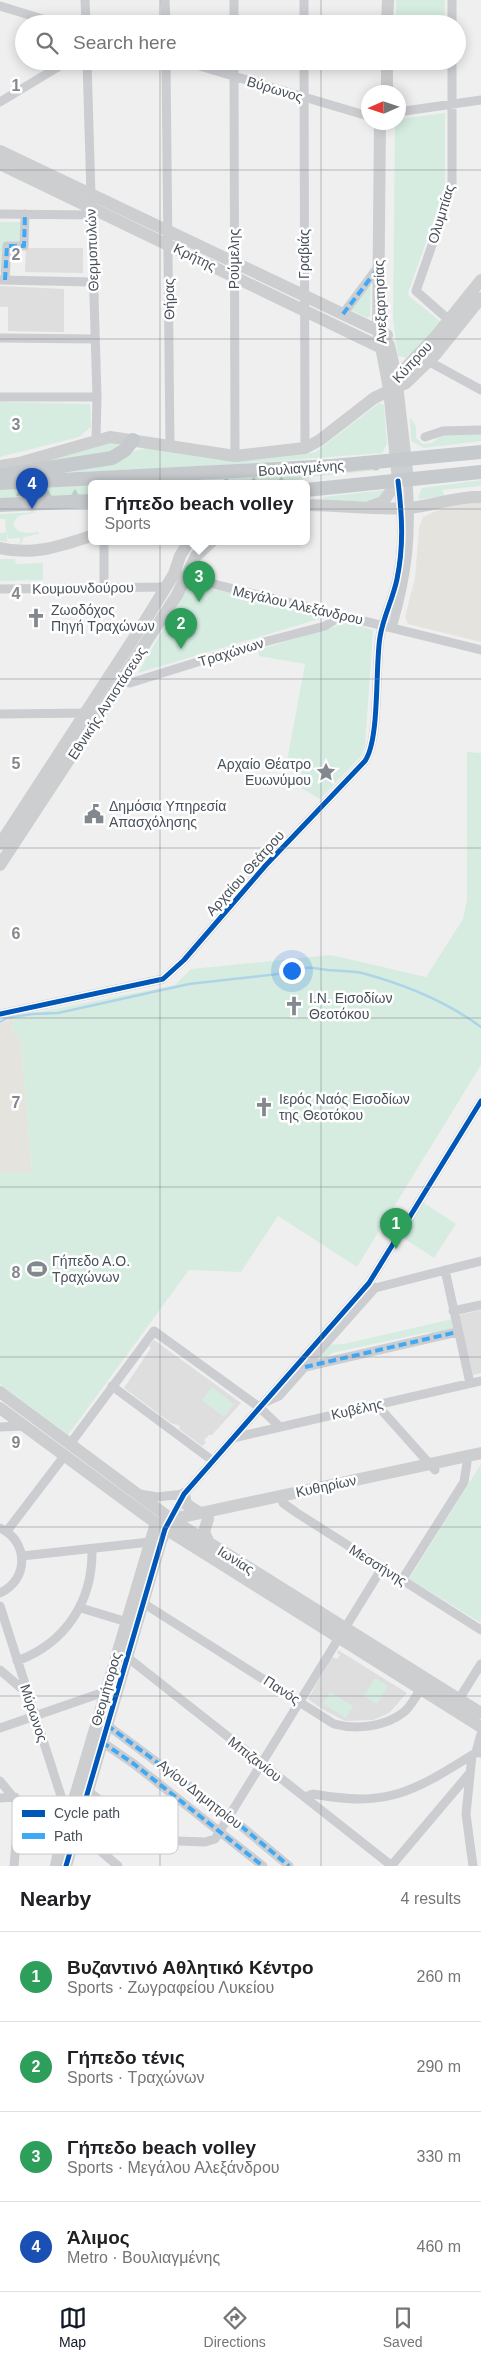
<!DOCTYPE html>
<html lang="en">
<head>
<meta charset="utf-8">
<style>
  body { margin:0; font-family:Arial,sans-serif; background:#f6f6f6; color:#202124 }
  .compass { position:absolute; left:361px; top:85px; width:45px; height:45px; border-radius:50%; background:#fff; box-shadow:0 2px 12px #0003; rotate:267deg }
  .you { position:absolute; left:291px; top:970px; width:18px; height:18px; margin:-12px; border:4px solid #fff; border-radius:50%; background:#1a73e8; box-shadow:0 0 0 8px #1a73e833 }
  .badge { display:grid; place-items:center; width:32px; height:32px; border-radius:50%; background:#111827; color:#fff; font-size:16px; font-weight:700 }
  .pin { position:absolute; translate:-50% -41px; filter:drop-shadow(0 1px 2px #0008) }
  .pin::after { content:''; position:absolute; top:26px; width:18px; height:15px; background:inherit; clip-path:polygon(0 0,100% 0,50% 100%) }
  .popup { position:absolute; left:88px; top:480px; width:222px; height:65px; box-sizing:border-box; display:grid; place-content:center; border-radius:8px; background:#fff; filter:drop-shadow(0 1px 4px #0005); font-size:16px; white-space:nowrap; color:#757577 }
  .popup b { font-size:19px; color:#202124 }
  .popup::after { content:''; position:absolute; left:50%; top:100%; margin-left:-10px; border:10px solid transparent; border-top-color:#fff }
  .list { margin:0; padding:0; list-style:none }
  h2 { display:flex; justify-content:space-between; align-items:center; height:65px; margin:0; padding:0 20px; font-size:21px }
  h2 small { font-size:16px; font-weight:400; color:#757577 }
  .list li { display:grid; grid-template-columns:32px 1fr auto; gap:15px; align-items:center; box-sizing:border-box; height:90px; padding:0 20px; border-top:1px solid #e0e0e0 }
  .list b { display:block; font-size:19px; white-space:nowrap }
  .list p { margin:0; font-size:16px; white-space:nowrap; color:#757577 }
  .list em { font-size:16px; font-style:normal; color:#757577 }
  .icon { flex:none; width:28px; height:28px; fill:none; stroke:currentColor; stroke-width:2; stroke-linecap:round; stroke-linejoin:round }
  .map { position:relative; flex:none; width:481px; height:1866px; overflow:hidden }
  .search { position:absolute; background:#fff; box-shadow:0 2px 12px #0003; left:15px; right:15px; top:15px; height:55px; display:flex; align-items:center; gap:12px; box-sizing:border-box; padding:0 18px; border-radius:28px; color:#757577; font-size:19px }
  .sheet { height:425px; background:#fff }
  nav { display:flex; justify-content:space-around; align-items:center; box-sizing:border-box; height:70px; border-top:1px solid #e0e0e0; background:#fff; font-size:14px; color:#757577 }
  nav a { display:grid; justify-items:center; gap:2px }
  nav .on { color:#111827 }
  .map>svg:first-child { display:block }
  .commercial { fill:#e5e3dd }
  .education { fill:#dededf }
  .green { fill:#d6ece1 }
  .forest { fill:url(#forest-firs) }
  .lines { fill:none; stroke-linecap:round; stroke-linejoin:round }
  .stream { stroke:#aed5e7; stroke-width:2.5 }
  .street { stroke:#cbcdd0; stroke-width:9 }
  .secondary { stroke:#ccced0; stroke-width:12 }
  .primary { stroke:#c7cacd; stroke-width:14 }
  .quiet { stroke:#3fa9f5; stroke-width:4; stroke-dasharray:8 4; stroke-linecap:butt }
  .cycleway-casing { stroke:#fff; stroke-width:8 }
  .cycleway { stroke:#0057b8; stroke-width:5 }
  .grid { fill:none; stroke:#83888e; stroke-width:1; stroke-opacity:0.55 }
  .labels { text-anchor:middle; stroke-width:5; stroke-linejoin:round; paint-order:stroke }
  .street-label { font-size:14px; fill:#48505a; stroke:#fff }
  .poi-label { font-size:14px; fill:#48505a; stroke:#fff; text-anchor:start }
  .key { fill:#fff; stroke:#c8cace; stroke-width:1 }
  .key-label { font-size:14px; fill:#48505a }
  .grid-label { font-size:16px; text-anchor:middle; font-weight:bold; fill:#83888e; stroke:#fff; stroke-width:5; stroke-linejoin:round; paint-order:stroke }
</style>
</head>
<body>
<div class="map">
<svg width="481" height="1866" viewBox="0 0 481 1866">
  <defs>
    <pattern id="forest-firs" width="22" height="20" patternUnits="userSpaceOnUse" patternTransform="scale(1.25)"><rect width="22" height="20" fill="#d6ece1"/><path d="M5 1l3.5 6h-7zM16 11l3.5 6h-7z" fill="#b9ccc3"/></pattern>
  </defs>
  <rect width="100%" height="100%" fill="#f0efef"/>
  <path class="commercial" d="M 481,501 L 481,642 L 408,624 L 405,617 L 415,578 L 419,528 L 423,517 L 453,503 Z
    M 14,1017 L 12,1029 L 21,1041 L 32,1172 L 0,1172 L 0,1024 Z"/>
  <path class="education" d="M 26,248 L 83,248 L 83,273 L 25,272 Z
    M 0,286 L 64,289 L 64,332 L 8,331 L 8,307 L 0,307 Z
    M 481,1310 L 481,1373 L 473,1375 L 459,1315 Z
    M 154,1340 L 241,1403 L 212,1435 L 209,1435 L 204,1440 L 206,1443 L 202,1446 L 179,1429 L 180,1426 L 171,1423 L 124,1388 L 151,1348 L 149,1346 Z
    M 338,1650 L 407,1693 L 389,1713 L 373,1720 L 345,1721 L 322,1709 L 308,1699 L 332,1657 L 337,1659 L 340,1655 L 337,1653 Z"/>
  <path class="green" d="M 396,0 L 445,0 L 444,23 L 396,22 Z
    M 445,113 L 445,189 L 408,293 L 409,296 L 441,322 L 408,358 L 398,356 L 393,320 L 395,123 L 398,122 L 399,119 Z
    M 0,222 L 22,222 L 22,243 L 4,244 L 3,272 L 0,272 Z
    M 371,276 L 370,316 L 367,318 L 349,309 Z
    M 409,397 L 410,418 L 416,426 L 416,438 L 423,444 L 432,443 L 445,432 L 481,432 L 481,441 L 424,448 L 411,441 Z
    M 0,402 L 90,404 L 91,427 L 79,437 L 0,457 Z
    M 379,403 L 384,405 L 387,444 L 382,453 L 223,465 L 37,474 L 151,447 L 298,455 L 316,452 Z
    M 112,441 L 119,445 L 118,451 L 26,467 Z
    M 481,480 L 481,486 L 442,490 L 445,496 L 420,499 L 418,497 L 422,488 Z
    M 385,490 L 383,497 L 367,502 L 323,499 L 323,497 Z
    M 38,512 L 18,516 L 13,524 C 18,535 29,533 39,532 L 39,534 L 24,537 L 21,544 L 8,541 L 20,543 L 20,538 L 8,539 L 7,532 L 7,542 L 0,541 L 0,533 L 6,532 L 5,519 L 0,519 L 0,530 L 0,514 Z
    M 0,559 L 15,559 L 16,564 L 43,563 L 43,580 L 0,581 Z
    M 189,584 L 322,613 L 319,619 L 138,673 Z
    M 349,622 L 373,630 L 365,746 L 362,755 L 320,799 L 301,788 L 302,762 L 287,761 L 305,664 L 259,656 L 258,650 Z
    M 467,752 L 481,753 L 481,1065 L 357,1267 L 278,1216 L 241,1272 L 189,1270 L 68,1435 L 0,1384 L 0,1172 L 32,1172 L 21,1041 L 12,1029 L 14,1017 L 175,985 L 191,969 L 331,955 L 426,977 L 463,919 L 467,900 Z
    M 421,1201 L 456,1224 L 434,1258 L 399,1235 Z
    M 452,1319 L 454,1330 L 433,1334 L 429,1332 L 332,1353 L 327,1357 L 312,1360 L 323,1345 L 344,1344 Z
    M 212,1387 L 234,1404 L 224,1417 L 202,1400 Z
    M 481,1464 L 481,1623 L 409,1579 Z
    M 375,1678 L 388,1686 L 377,1704 L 364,1696 Z
    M 330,1692 L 353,1706 L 346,1718 L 323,1704 Z"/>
  <path class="forest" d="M 378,468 L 379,470 L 320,476 L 275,483 L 129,483 L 319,474 Z
    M 91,485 L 91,495 L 0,499 L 0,490 Z"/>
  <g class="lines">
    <path class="stream" d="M 0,1022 L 7,1018 L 32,1014 L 58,1013 L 189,984 L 287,973 C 302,965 312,968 328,970 C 339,971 352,971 362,973 C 403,984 447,1002 481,1027"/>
    <path class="street" d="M 85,0 L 86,24
      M 165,0 L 166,24
      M 234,0 L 234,24
      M 304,0 L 304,24
      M 0,6 L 59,24
      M 452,24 L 452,0
      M 87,61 L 97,397 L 96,439
      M 166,61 L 170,447
      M 183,61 L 368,116
      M 234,61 L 235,456
      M 304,61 L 305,448
      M 0,102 L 68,61
      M 398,112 L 481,100
      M 0,214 L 91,215
      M 0,280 L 93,282
      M 5,280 L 7,246 L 24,246 L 25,214
      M 343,314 L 378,267
      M 449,320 L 416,291 L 452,188 L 452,61
      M 0,338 L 95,339
      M 428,361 L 481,390
      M 0,397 L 97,397
      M 425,437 L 443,431 L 481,430
      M 104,541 L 104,588
      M 181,576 L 481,650
      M 0,589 L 166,587
      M 392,628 C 408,574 412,536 408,480
      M 121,681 L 130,683 L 249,646 L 325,626 L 333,621 L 337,614
      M 0,714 L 90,713
      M 0,1014 L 163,979 L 184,960 L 266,865 L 365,761 C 380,739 375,667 380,637 C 383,617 393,599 397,579 C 404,546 402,514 398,481
      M 445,1270 L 470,1383
      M 371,1285 L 375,1288 L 481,1261
      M 453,1311 L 481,1305
      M 297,1365 L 305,1367 L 457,1332
      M 112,1386 L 213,1461
      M 266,1402 L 279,1396 L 375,1288
      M 377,1405 L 435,1470
      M 0,1427 L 25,1426
      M 233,1438 L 481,1381
      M 70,1444 L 154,1331 L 259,1407 L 280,1427
      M 140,1494 L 157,1497 L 184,1494
      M 282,1496 L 283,1503 L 297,1513 L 481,1630
      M 171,1519 L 184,1494 L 369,1283 L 481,1101
      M 0,1528 C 29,1541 29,1580 0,1593
      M 7,1531 L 65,1455
      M 22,1556 L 150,1542
      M 402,1580 L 464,1482 L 467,1463
      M 143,1603 L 334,1724 C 356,1730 385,1727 404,1712 C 411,1706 415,1697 421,1689
      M 0,1606 L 69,1821 L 76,1830 L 118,1866
      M 81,1608 L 127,1622
      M 123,1656 L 127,1657 L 392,1866
      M 17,1661 C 66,1643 93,1601 92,1549
      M 0,1670 L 28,1694
      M 459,1699 L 481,1664
      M 107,1725 L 229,1816 L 289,1866
      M 0,1728 L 107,1691
      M 481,1734 L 476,1752 L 481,1753
      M 102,1742 L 134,1764 L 263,1866
      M 0,1781 L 59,1853
      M 88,1791 L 151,1840 L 205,1842 L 215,1839 L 382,1568
      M 305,1797 L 313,1794 C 386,1807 410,1794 472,1755
      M 0,1798 L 15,1797
      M 392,1865 L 469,1774
      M 14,1866 L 18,1819 L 24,1810
      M 473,1866 L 466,1814 L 472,1755 L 474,1754"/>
    <path class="secondary" d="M 387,24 L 388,0
      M 387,92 L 387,61
      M 0,151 L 387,335
      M 0,164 L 390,352
      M 389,345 L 396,376 L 408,480
      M 394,380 L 436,336 L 481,280
      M 0,466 L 19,463 L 110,437 L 235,456 L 305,448 L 320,440 L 374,398 L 406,383 L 436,354 L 481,298
      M 306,505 C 340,505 374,510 408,508 C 433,506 456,496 481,497
      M 369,507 L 383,502 L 398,481 L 389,389 L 378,331 L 380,122
      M 0,548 C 33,556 60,546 91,536
      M 0,844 L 145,621 L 174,574 L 180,556 L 189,541
      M 0,865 L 177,595 L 196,556 L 212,541
      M 0,1392 L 171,1519 L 481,1713
      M 0,1408 L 156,1523 L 481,1727
      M 184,1494 L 186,1504 L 200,1513
      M 208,1519 L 204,1532 L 209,1543
      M 168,1520 L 481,1453
      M 56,1866 L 60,1847 L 156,1523
      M 66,1866 L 161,1541 L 169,1523"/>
    <path class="primary" d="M 3,475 L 112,458 L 125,450 L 133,440
      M 0,483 L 333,466 L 481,452
      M 306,490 L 481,472
      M 0,505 L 91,501"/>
    <path class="quiet" d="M 5,280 L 7,246 L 24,246 L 25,214
      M 343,314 L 379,267
      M 305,1367 L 457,1332
      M 107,1725 L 229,1816 L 289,1866
      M 102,1742 L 134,1764 L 263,1866"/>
    <defs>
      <path id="cycleway" d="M 0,1014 L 163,979 L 184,960 L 266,865 L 365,761 C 380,739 375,667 380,637 C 383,617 393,599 397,579 C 404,546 402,514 398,481
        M 66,1866 L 165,1529 L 184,1494 L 369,1283 L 481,1101"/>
    </defs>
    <use href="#cycleway" class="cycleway-casing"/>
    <use href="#cycleway" class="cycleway"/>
  </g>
  <path class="grid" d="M 160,0 L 160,24M 321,0 L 321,24M 160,61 L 160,1866M 321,61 L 321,1866M 0,170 L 481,170M 0,339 L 481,339M 0,509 L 481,509M 0,679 L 481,679M 0,848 L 481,848M 0,1018 L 481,1018M 0,1187 L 481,1187M 0,1357 L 481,1357M 0,1527 L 481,1527M 0,1696 L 481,1696"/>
  <defs>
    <symbol id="church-bare" viewBox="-9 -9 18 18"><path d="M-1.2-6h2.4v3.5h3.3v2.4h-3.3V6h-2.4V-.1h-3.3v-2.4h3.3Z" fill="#83888e" stroke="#fff" stroke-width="2.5" paint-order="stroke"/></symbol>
    <symbol id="sight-bare" viewBox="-9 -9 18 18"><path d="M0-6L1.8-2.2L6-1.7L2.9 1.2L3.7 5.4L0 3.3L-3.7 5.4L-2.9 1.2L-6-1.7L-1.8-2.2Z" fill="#83888e" stroke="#fff" stroke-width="2.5" paint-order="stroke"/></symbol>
    <symbol id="civic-bare" viewBox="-9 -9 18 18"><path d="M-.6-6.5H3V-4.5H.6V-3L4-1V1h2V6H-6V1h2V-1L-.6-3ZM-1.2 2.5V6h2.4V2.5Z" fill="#83888e" stroke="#fff" stroke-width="2.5" paint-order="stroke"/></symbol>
    <symbol id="stadium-bare" viewBox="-9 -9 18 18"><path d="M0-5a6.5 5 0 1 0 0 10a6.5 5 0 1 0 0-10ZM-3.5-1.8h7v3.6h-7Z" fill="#83888e" stroke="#fff" stroke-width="2.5" paint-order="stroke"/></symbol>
  </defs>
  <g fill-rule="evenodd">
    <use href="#church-bare" x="22" y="604" width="28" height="28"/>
    <use href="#sight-bare" x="312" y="758" width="28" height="28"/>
    <use href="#civic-bare" x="80" y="800" width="28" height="28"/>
    <use href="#church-bare" x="280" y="992" width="28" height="28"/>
    <use href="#church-bare" x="250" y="1093" width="28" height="28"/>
    <use href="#stadium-bare" x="23" y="1255" width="28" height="28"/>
  </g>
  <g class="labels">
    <g class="street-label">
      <text transform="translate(275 89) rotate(17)" y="5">Βύρωνος</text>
      <text transform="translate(441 214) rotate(-73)" y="5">Ολυμπίας</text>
      <text transform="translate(92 250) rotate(-92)" y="5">Θερμοπυλών</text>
      <text transform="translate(304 254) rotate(-90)" y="5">Γραβιάς</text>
      <text transform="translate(195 257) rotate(26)" y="5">Κρήτης</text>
      <text transform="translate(234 259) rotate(-90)" y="5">Ρούμελης</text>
      <text transform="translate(169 299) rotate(-91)" y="5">Θήρας</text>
      <text transform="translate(380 302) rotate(-92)" y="5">Ανεξαρτησίας</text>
      <text transform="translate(412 362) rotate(-47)" y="5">Κύπρου</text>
      <text transform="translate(301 468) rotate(-4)" y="5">Βουλιαγμένης</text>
      <text transform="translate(83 588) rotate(-1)" y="5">Κουμουνδούρου</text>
      <text transform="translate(298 605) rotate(13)" y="5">Μεγάλου Αλεξάνδρου</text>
      <text transform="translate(231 652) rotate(-17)" y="5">Τραχώνων</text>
      <text transform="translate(107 703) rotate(-57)" y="5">Εθνικής Αντιστάσεως</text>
      <text transform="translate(245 873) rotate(-48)" y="5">Αρχαίου Θεάτρου</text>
      <text transform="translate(357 1409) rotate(-13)" y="5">Κυβέλης</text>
      <text transform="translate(326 1486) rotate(-12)" y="5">Κυθηρίων</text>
      <text transform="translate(236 1560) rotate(32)" y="5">Ιωνίας</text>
      <text transform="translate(378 1565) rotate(32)" y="5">Μεσσήνης</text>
      <text transform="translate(106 1689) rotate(-74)" y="5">Θεομήτορος</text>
      <text transform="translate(282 1690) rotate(33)" y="5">Πανός</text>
      <text transform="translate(34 1713) rotate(72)" y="5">Μύρωνος</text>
      <text transform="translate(255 1759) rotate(38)" y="5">Μπιζανίου</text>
      <text transform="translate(200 1794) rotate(38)" y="5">Αγίου Δημητρίου</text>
    </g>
    <g class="poi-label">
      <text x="51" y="615">Ζωοδόχος<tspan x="51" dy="16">Πηγή Τραχώνων</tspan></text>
      <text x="311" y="769" text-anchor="end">Αρχαίο Θέατρο<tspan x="311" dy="16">Ευωνύμου</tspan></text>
      <text x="109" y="811">Δημόσια Υπηρεσία<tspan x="109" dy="16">Απασχόλησης</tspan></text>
      <text x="309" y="1003">Ι.Ν. Εισοδίων<tspan x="309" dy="16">Θεοτόκου</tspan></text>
      <text x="279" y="1104">Ιερός Ναός Εισοδίων<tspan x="279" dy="16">της Θεοτόκου</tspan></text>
      <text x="52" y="1266">Γήπεδο Α.Ο.<tspan x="52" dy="16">Τραχώνων</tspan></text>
    </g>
  </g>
  <rect x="12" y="1796" width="166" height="58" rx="8" class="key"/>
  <rect x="22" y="1810" width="23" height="7" fill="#0057b8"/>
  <rect x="22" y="1833" width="23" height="6" fill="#3fa9f5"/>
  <g class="key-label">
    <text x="54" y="1818">Cycle path</text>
    <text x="54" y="1841">Path</text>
  </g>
  <g class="grid-label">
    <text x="16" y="91">1</text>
    <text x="16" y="260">2</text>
    <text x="16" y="430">3</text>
    <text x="16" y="599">4</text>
    <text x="16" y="769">5</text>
    <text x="16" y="939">6</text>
    <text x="16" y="1108">7</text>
    <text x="16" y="1278">8</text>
    <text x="16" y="1448">9</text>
  </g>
</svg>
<svg class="compass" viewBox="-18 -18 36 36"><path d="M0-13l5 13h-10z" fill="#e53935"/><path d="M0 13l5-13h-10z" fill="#757577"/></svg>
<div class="you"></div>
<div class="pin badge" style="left:396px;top:1249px;background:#2e9e5b">1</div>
<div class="pin badge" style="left:181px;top:649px;background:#2e9e5b">2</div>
<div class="pin badge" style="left:199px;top:602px;background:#2e9e5b">3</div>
<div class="popup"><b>Γήπεδο beach volley</b>Sports</div>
<div class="pin badge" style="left:32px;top:509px;background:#1a4fb4">4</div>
<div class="search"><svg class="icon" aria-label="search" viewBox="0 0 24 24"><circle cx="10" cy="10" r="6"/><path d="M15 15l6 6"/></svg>Search here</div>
</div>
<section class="sheet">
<h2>Nearby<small>4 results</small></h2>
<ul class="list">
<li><span class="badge" style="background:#2e9e5b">1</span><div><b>Βυζαντινό Αθλητικό Κέντρο</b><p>Sports · Ζωγραφείου Λυκείου</p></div><em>260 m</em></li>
<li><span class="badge" style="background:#2e9e5b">2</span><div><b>Γήπεδο τένις</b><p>Sports · Τραχώνων</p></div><em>290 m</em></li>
<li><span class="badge" style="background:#2e9e5b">3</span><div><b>Γήπεδο beach volley</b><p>Sports · Μεγάλου Αλεξάνδρου</p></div><em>330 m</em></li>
<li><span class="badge" style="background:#1a4fb4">4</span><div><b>Άλιμος</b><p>Metro · Βουλιαγμένης</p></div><em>460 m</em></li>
</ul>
</section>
<nav>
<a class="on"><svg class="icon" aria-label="map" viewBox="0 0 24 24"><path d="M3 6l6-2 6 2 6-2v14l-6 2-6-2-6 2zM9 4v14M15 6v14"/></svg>Map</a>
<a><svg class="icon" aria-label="directions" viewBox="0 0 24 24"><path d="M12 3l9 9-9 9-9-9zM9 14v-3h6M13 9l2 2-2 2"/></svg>Directions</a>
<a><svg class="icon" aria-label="saved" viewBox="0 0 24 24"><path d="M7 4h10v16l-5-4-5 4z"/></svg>Saved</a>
</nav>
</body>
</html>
